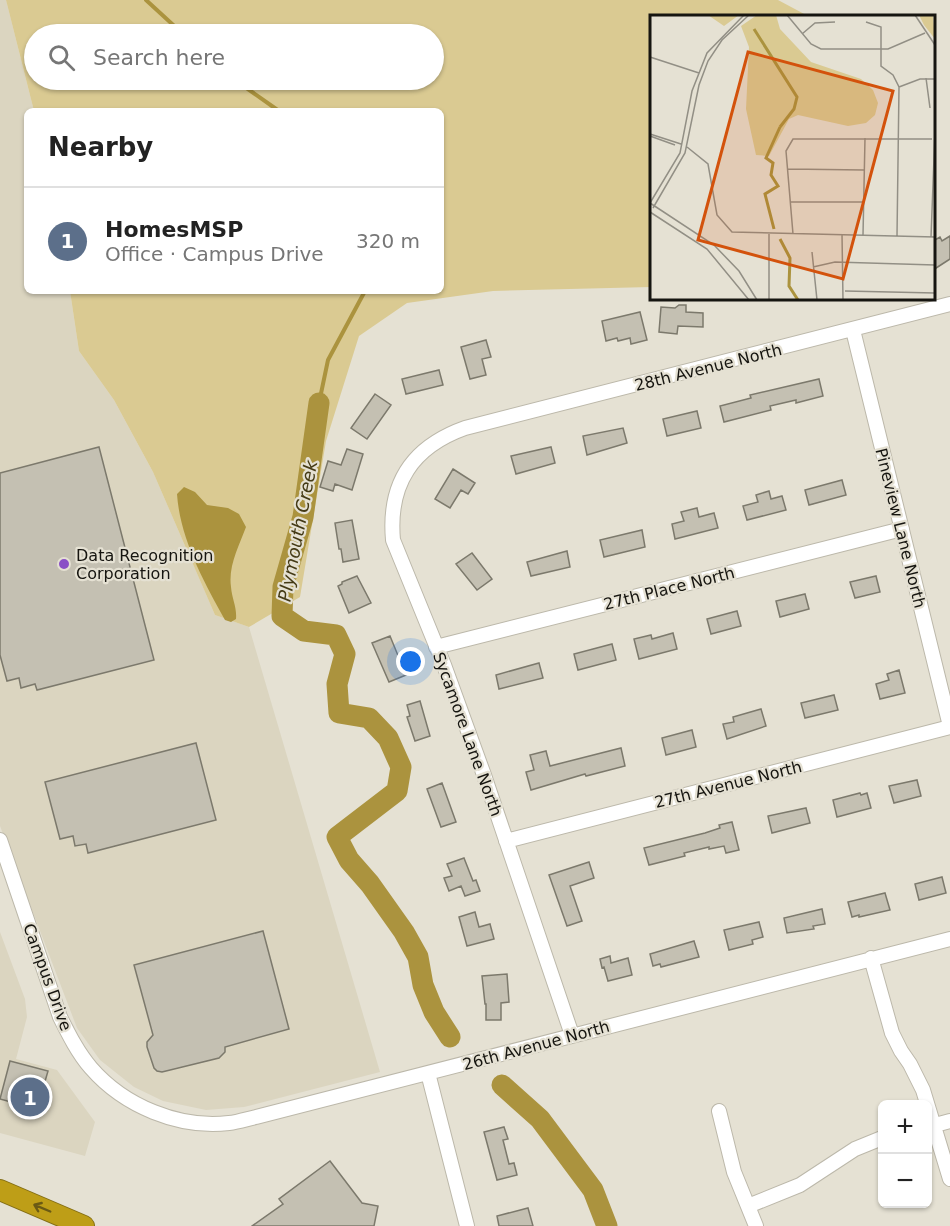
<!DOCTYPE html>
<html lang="en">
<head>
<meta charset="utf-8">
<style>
  body { margin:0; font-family:"DejaVu Sans",sans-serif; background:#f6f6f6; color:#222 }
  .controls { position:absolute; right:18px; bottom:18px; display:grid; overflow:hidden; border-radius:9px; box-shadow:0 2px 4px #0004 }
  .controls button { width:54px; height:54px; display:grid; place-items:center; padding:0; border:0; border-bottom:2px solid #e0e0e0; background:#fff; color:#222; font:30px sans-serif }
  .you { position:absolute; left:411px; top:662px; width:21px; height:21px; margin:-15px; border:4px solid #fff; border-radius:50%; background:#1a73e8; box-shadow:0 0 0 9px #1a73e833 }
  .badge { display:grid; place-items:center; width:39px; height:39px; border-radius:50%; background:#8a4fc6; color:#fff; font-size:20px; font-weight:700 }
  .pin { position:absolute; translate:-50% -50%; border:3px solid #fff; box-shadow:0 2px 6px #0006 }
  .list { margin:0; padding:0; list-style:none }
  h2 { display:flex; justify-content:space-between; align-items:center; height:78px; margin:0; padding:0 24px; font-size:26px }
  h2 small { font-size:20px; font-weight:400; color:#767676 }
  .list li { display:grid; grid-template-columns:39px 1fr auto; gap:18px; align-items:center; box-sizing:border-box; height:108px; padding:0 24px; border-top:2px solid #e0e0e0 }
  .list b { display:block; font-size:22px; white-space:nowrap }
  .list p { margin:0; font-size:20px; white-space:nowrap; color:#767676 }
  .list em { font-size:20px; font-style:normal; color:#767676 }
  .icon { flex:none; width:33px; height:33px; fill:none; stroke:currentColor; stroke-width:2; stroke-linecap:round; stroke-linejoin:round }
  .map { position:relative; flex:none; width:950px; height:1226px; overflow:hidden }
  .search { position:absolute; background:#fff; box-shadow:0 2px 4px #0004; left:24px; top:24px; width:420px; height:66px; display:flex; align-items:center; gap:15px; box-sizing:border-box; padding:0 21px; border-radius:33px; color:#767676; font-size:22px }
  .panel { position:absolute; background:#fff; box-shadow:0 2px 4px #0004; left:24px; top:108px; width:420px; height:186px; border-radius:9px }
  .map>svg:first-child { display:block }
  .built { fill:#dbd5c0 }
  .green { fill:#daca92; fill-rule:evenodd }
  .water { fill:#ab933e }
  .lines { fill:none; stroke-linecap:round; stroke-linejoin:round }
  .stream { stroke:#ab933e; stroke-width:4 }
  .river { stroke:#ab933e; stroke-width:21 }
  .building { fill:#c4c0b2; stroke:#7c796c; stroke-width:1.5 }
  .minor-casing { stroke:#bcb8aa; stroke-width:16 }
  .highway-casing { stroke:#836e15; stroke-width:22 }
  .minor { stroke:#fff; stroke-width:14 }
  .highway { stroke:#be9e17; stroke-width:20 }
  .oneway { stroke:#6a5a14 }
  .poi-dot { fill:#8a4fc6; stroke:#e5e1d3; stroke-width:2 }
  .labels { text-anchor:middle; stroke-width:4.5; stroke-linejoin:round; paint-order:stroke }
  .street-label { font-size:16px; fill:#161510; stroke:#e5e1d3 }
  .poi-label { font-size:16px; fill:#161510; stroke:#e5e1d3; text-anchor:start }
  .water-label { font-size:18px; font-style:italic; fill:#443a15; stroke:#e5e1d3 }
  .inset-river { fill:none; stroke:#ab933e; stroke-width:3 }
  .inset-road { fill:none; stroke:#928f85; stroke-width:1.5 }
  .view { fill:#d3520c; fill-opacity:0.15; stroke:#d3520c; stroke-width:3 }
  .inset-edge { fill:none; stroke:#161510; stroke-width:3 }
</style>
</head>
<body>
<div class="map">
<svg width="950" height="1226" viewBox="0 0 950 1226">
  <rect width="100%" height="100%" fill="#e5e1d3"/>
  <path class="built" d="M 0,0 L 6,0 L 34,111 L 27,111 L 27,291 L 70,291 L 79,351 L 114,400 L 153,472 L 215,615 L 249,627 L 380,1072 L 244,1107 L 206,1110 L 163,1101 L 134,1087 L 100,1060 L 77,1028 L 0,826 Z
    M 0,932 L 25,999 L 27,1017 L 16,1059 L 57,1070 L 95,1122 L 85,1156 L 0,1133 Z"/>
  <path class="green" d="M 6,0 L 778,0 L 808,16 L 652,16 L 651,287 L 493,291 L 407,303 L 359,336 L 326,441 L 300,597 L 249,627 L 215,615 L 153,472 L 114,400 L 79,351 L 70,291 L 441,291 L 441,111 L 34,111 ZM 34,34 L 434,34 L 434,80 L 34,80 Z"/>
  <path class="water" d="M 184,487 L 195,492 L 207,505 L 228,508 L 239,514 L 246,527 C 239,546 228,566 231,587 C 232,599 237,607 236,619 L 231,622 L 225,620 C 204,582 180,539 177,494 Z"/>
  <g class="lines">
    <path class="stream" d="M 146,0 L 183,34
      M 235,80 L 279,111
      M 319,403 L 328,360 L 365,291"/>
    <path class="river" d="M 319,403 L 303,517 L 283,587 L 282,616 L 304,631 L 336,635 L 345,654 L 337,684 L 339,713 L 369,718 L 388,738 L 401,767 L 397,791 L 337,837 L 349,860 L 370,884 L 404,932 L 418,957 L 423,985 L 434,1012 L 450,1037
      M 502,1085 L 540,1119 L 593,1190 L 607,1226"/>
  </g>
  <path class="building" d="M 950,236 L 950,259 L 933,270 L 933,241 L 940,237 L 942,241 Z
    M 679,305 L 686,305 L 686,312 L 703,313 L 703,327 L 678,326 L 677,334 L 659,332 L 661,307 L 675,308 Z
    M 640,312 L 647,340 L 631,344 L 630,338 L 618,341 L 617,338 L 606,341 L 602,321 Z
    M 486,340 L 491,357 L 482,359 L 486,375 L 470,379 L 461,347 Z
    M 439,370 L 443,385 L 406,394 L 402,379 Z
    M 819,379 L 823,396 L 796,403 L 796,400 L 770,406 L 771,410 L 724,422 L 720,406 L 751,398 L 750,395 Z
    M 375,394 L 391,405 L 367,439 L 351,428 Z
    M 697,411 L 701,428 L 667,436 L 663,419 Z
    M 623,428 L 627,443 L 587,455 L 583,436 Z
    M 99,447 L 154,660 L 37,690 L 35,684 L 21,688 L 19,678 L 7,681 L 0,655 L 0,473 Z
    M 551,447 L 555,463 L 516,474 L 511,456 Z
    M 347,449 L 363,454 L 352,490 L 335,484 L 333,491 L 320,487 L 328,461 L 341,465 Z
    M 453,469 L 475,483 L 468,494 L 461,490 L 450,508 L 435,499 Z
    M 842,480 L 846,495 L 809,505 L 805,490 Z
    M 769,491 L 771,499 L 782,496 L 786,510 L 747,520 L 743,506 L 758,502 L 756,495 Z
    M 697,508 L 699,517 L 714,513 L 718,528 L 675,539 L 672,524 L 684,521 L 681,512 Z
    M 352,520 L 359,559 L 343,562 L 341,549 L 339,549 L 335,523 Z
    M 642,530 L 645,547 L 604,557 L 600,540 Z
    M 567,551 L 570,567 L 531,576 L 527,562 Z
    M 472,553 L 492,579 L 477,590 L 456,564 Z
    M 357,576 L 371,603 L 349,613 L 338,586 L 342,584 L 342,582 Z
    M 876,576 L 880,592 L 855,598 L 850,582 Z
    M 805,594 L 809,609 L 780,617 L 776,601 Z
    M 737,611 L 741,626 L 711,634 L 707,619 Z
    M 673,633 L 677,649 L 639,659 L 634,639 L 651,635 L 652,639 Z
    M 390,636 L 406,675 L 389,682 L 372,643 Z
    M 612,644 L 616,660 L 578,670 L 574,654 Z
    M 539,663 L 543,678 L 499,689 L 496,675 Z
    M 899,670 L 905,693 L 880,699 L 876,684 L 889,680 L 887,674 Z
    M 834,695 L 838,710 L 805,718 L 801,703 Z
    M 420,701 L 430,736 L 415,741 L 407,717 L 410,716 L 407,705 Z
    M 761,709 L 766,726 L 727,739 L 723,724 L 734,722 L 733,717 Z
    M 692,730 L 696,747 L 666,755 L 662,738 Z
    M 196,743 L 216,820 L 88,853 L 86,844 L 75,846 L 73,836 L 60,839 L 45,782 Z
    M 621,748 L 625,766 L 586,776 L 585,774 L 531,790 L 526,772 L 534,770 L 530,755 L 546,751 L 550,766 Z
    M 917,780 L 921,796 L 894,803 L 889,786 Z
    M 442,783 L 456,822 L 441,827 L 427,789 Z
    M 860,793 L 861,795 L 867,793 L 871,808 L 837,817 L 833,800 Z
    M 806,808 L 810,823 L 772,833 L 768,816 Z
    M 732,822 L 739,850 L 726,853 L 724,846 L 709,849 L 709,847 L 684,853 L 685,856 L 649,865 L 644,848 L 705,833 L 720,828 L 719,825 Z
    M 464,858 L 473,881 L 476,880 L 480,891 L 465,896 L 461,886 L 449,891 L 444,878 L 452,876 L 447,864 Z
    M 589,862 L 594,878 L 570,886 L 582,921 L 567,926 L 549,875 Z
    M 942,877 L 946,893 L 919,900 L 915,884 Z
    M 885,893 L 890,910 L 859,917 L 859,915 L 852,917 L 848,902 Z
    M 822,909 L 825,924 L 813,926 L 814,929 L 787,933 L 784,918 Z
    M 475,912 L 479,927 L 490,924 L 494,939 L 467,946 L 459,917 Z
    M 759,922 L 763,937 L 752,940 L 753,944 L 729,950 L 724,930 Z
    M 263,931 L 289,1029 L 225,1047 L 225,1052 L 219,1058 L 162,1072 L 157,1071 L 154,1068 L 147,1047 L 147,1042 L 153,1035 L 134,965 Z
    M 694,941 L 699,957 L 661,967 L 660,964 L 653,966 L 650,954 Z
    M 610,956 L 611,963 L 628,958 L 632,975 L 608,981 L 604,967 L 602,968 L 600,959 Z
    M 507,974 L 509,1002 L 501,1003 L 501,1020 L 486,1020 L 486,1004 L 485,1004 L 482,976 Z
    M 10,1061 L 48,1071 L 37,1109 L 0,1099 Z
    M 504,1127 L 508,1139 L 503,1140 L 509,1164 L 514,1163 L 517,1175 L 497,1180 L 484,1132 Z
    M 330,1161 L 362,1203 L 378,1206 L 374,1226 L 252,1226 L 283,1204 L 279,1199 Z
    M 528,1208 L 533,1226 L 499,1226 L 497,1216 Z"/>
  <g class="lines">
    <defs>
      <path id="minor" d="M 853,330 L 950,726
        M 436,647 L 902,529
        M 0,840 L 60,1017 C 69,1035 78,1053 91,1068 C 124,1106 179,1129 229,1123 C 238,1122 247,1119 256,1117 L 950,939
        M 506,841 L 950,727
        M 871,958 L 892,1033 L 901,1051 L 910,1064 L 923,1090 L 950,1179
        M 572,1035 L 484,775 L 444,665 L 393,540 C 388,484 412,447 465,428 L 950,304
        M 428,1073 L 467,1226
        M 719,1111 L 734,1172 L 756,1226
        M 928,1127 L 950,1121
        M 748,1206 L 800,1185 L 855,1149 L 882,1138"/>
      <path id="highway" d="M 0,1190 L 84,1226"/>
    </defs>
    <use href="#minor" class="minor-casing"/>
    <use href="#highway" class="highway-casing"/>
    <use href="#minor" class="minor"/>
    <use href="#highway" class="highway"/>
  </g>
  <defs><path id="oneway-shaft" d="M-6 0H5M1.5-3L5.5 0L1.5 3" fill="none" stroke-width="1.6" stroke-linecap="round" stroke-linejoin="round" transform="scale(1.5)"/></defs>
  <use class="oneway" href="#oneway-shaft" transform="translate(42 1208) rotate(-157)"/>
  <circle class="poi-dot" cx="64" cy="564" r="6"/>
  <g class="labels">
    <g class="street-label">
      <text transform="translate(708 367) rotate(-14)" y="6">28th Avenue North</text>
      <text transform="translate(901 528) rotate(76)" y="6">Pineview Lane North</text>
      <text transform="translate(669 588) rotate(-14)" y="6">27th Place North</text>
      <text transform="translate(468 734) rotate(70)" y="6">Sycamore Lane North</text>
      <text transform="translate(728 784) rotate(-14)" y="6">27th Avenue North</text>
      <text transform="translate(48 977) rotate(70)" y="6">Campus Drive</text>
      <text transform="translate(536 1045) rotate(-15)" y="6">26th Avenue North</text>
    </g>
    <g class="poi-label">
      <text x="76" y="561">Data Recognition<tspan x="76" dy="18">Corporation</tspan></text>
    </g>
    <g class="water-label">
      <text transform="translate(298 531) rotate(-79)" y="6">Plymouth Creek</text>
    </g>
  </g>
  <g transform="translate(650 15)">
    <rect width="285" height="285" fill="#e5e1d3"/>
    <path d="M 58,0 L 89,0 L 74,11 ZM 107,0 L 126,0 L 130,14 L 161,47 L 211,64 L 223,75 L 228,88 L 225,100 L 216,108 L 198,111 L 148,100 L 139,104 L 119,141 L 106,140 L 96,94 L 99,32 L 91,11 ZM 269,0 L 283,0 L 285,24 L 274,10 Z" fill="#daca92"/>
    <path class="inset-river" d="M 104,14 L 147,82 L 144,94 L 130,112M 124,214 L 115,179 L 128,171 L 121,160 L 123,148 L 116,143 L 130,112M 130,224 L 140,243 L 139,271 L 148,285"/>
    <path class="inset-road" d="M 137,0 L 161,29 L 171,34 L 238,34 L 275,18M 265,0 L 285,30M 216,7 L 231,12 L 231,51 L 243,60 L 249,72 L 247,221M 152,19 L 165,8 L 185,7M 0,42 L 49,58M 276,63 L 280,93M 249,72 L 270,64 L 285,64M 0,119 L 31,129M 0,121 L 25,130M 37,132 L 58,149 L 67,200 L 82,217 L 285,222M 138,154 L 214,155M 141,187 L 213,187M 0,188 L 30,138 L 42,76 L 57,38 L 94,0M 0,188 L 64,230 L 89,256 L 107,285M 3,193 L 35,138 L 49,70 L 58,46 L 72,25 L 99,0M 0,197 L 57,234 L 99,285M 143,219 L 136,136 L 143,124 L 282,124M 192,219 L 193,285M 213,220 L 215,123M 281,222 L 285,117M 162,237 L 167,285M 163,252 L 185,247 L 285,250M 195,276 L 285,278M 119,285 L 119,219"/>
    <path class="view" d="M 98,37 L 243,76 L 193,264 L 48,225 Z"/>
    <rect width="285" height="285" class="inset-edge"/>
  </g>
</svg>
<div class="controls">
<button>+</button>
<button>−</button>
</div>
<div class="you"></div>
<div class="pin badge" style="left:30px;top:1097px;background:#5c6f8a">1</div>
<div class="search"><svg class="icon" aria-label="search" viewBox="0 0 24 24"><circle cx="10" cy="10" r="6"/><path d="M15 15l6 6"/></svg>Search here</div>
<section class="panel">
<h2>Nearby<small></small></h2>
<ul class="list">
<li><span class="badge" style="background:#5c6f8a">1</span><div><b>HomesMSP</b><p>Office · Campus Drive</p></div><em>320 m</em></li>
</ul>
</section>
</div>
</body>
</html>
